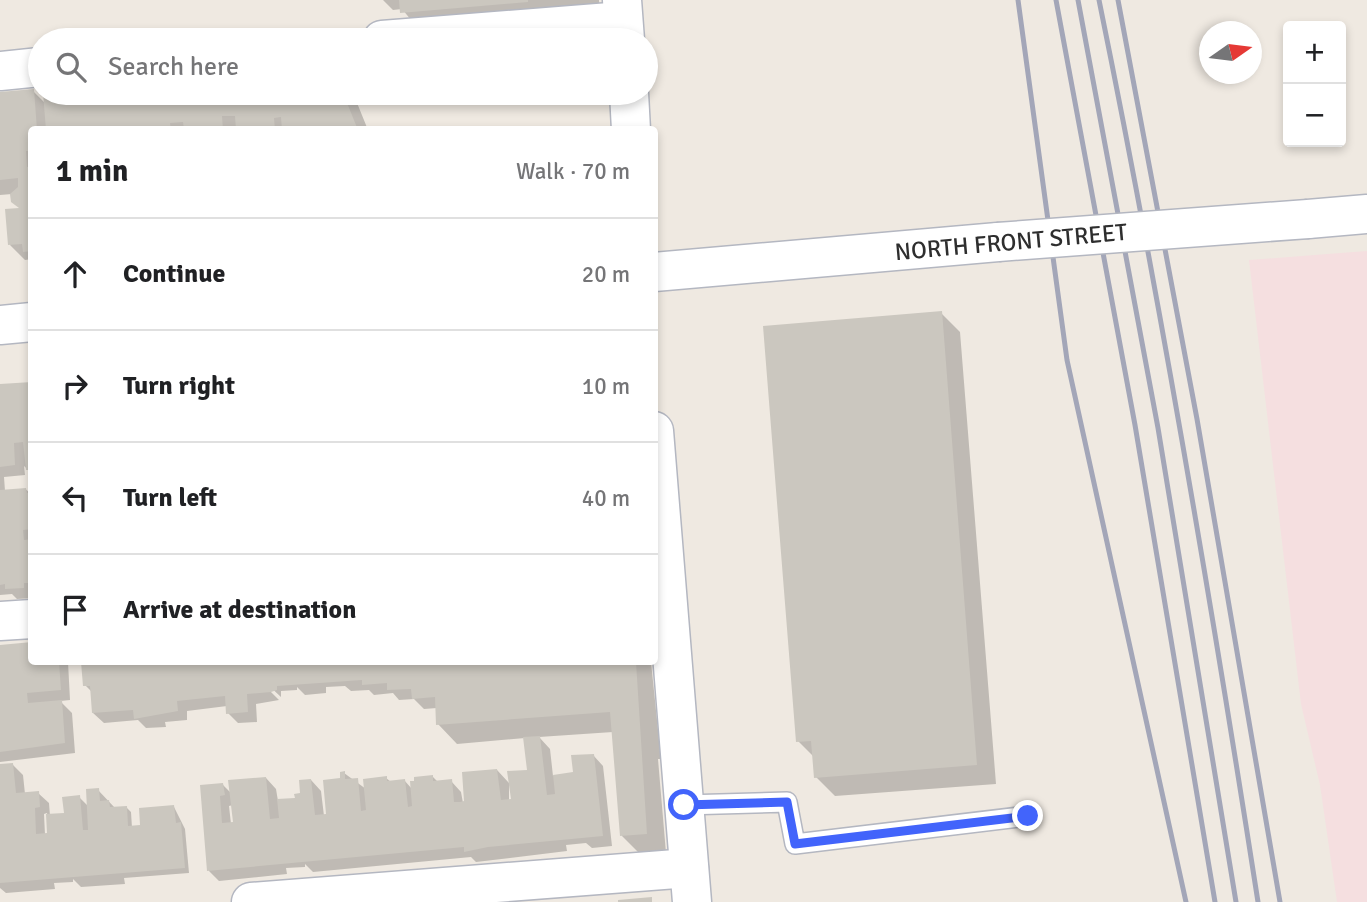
<!DOCTYPE html>
<html lang="en">
<head>
<meta charset="utf-8">
<style>
  body { margin:0; font-family:Signika,sans-serif; background:#f6f6f6; color:#202124 }
  .controls { position:absolute; right:21px; top:21px; display:grid; overflow:hidden; border-radius:7px; box-shadow:0 4px 10px #0003 }
  .controls button { width:63px; height:63px; display:grid; place-items:center; padding:0; border:0; border-bottom:2px solid #e0e0e0; background:#fff; color:#202124; font:35px sans-serif }
  .compass { position:absolute; left:1199px; top:21px; width:63px; height:63px; border-radius:50%; background:#fff; box-shadow:0 4px 10px #0003; rotate:76deg }
  .stop { position:absolute; width:21px; height:21px; margin:-16px; border:5px solid #4264fb; border-radius:50%; background:#fff }
  .stop.end { background:#4264fb; border-color:#fff; box-shadow:0 2px 7px #0008 }
  .list { margin:0; padding:0; list-style:none }
  h2 { display:flex; justify-content:space-between; align-items:center; height:91px; margin:0; padding:0 28px; font-size:30px }
  h2 small { font-size:23px; font-weight:400; color:#757577 }
  .list li { display:grid; grid-template-columns:46px 1fr auto; gap:21px; align-items:center; box-sizing:border-box; height:112px; padding:0 28px; border-top:2px solid #e0e0e0 }
  .list b { display:block; font-size:26px; white-space:nowrap }
  .list em { font-size:23px; font-style:normal; color:#757577 }
  .icon { flex:none; width:38px; height:38px; fill:none; stroke:currentColor; stroke-width:2; stroke-linecap:round; stroke-linejoin:round }
  .map { position:relative; flex:none; width:1367px; height:902px; overflow:hidden }
  .search { position:absolute; background:#fff; box-shadow:0 4px 10px #0003; left:28px; top:28px; width:630px; height:77px; display:flex; align-items:center; gap:18px; box-sizing:border-box; padding:0 24px; border-radius:38px; color:#757577; font-size:26px }
  .panel { position:absolute; background:#fff; box-shadow:0 4px 10px #0003; left:28px; top:126px; width:630px; height:539px; border-radius:7px }
  .map>svg:first-child { display:block }
  .medical { fill:#f5dfe0 }
  .shadow { fill:#0003; fill-rule:evenodd }
  .building { fill:#cbc7bf }
  .lines { fill:none; stroke-linecap:round; stroke-linejoin:round }
  .lane-casing { stroke:#b4b7c1; stroke-width:22 }
  .street-casing { stroke:#b4b7c1; stroke-width:41 }
  .secondary-casing { stroke:#b4b7c1; stroke-width:41 }
  .lane { stroke:#fff; stroke-width:19 }
  .street { stroke:#fff; stroke-width:38 }
  .secondary { stroke:#fff; stroke-width:38 }
  .rail { stroke:#a3a6b8; stroke-width:5 }
  .secondary-bridge-casing { stroke:#b4b7c1; stroke-width:41; stroke-linecap:butt }
  .secondary-bridge { stroke:#fff; stroke-width:38 }
  .route { stroke:#4264fb; stroke-width:9 }
  .labels { text-anchor:middle; stroke-width:7; stroke-linejoin:round; paint-order:stroke }
  .street-label { font-size:24px; fill:#2e2e2e; stroke:#fff }
</style>
</head>
<body>
<div class="map">
<svg width="1367" height="902" viewBox="0 0 1367 902">
  <rect width="100%" height="100%" fill="#efe9e1"/>
  <path class="medical" d="M 1367,251 L 1367,902 L 1337,902 L 1320,785 L 1301,704 L 1249,260 Z"/>
  <path class="shadow" d="M 383,0 L 599,0 L 600,16 L 421,32 L 402,9 L 393,10 Z
    M 33,91 L 45,103 L 44,93 L 353,93 L 368,130 L 238,130 L 237,126 L 231,126 L 232,130 L 32,130 L 32,259 L 25,260 L 10,245 L 21,209 L 12,194 L 0,195 L 0,94 Z
    M 941,313 L 960,332 L 996,784 L 835,796 L 816,777 L 814,757 L 798,741 Z
    M 32,383 L 32,473 L 24,466 L 25,475 L 4,477 L 5,491 L 25,489 L 32,494 L 32,598 L 17,599 L 12,594 L 0,595 L 0,386 Z
    M 0,646 L 32,662 L 68,662 L 70,700 L 60,701 L 72,713 L 75,753 L 0,762 Z
    M 83,662 L 651,662 L 661,759 L 658,759 L 666,853 L 641,855 L 622,836 L 613,732 L 539,737 L 550,749 L 553,776 L 575,774 L 593,755 L 603,766 L 612,846 L 592,848 L 586,843 L 566,845 L 567,851 L 476,862 L 471,857 L 313,872 L 305,864 L 305,867 L 286,868 L 287,874 L 219,881 L 209,871 L 202,787 L 223,785 L 232,794 L 266,778 L 276,789 L 278,801 L 294,799 L 302,795 L 311,780 L 321,791 L 324,816 L 328,815 L 344,773 L 366,789 L 386,778 L 391,782 L 404,780 L 412,789 L 433,777 L 438,782 L 451,781 L 461,792 L 463,803 L 497,770 L 509,783 L 509,801 L 513,800 L 528,771 L 525,738 L 457,744 L 438,724 L 437,708 L 424,709 L 414,699 L 399,700 L 393,693 L 374,695 L 369,690 L 351,691 L 345,686 L 326,687 L 326,693 L 305,695 L 297,687 L 297,690 L 281,691 L 281,697 L 266,683 L 264,685 L 279,700 L 256,704 L 257,722 L 238,723 L 228,713 L 227,706 L 187,711 L 187,720 L 165,722 L 166,727 L 146,728 L 138,720 L 104,723 L 93,713 L 92,692 L 85,685 ZM 233,805 L 235,823 L 231,824 L 229,806 Z
    M 13,765 L 23,775 L 25,794 L 38,793 L 49,803 L 50,816 L 65,815 L 79,797 L 89,807 L 98,790 L 115,808 L 126,807 L 131,812 L 132,828 L 142,827 L 174,807 L 185,829 L 189,873 L 124,878 L 125,884 L 81,887 L 73,879 L 73,882 L 54,883 L 55,889 L 6,893 L 0,888 L 0,766 ZM 47,813 L 49,835 L 45,835 L 44,814 Z"/>
  <path class="building" d="M 399,0 L 528,0 L 528,2 L 400,13 Z
    M 34,89 L 37,130 L 32,130 L 32,151 L 26,151 L 27,167 L 32,166 L 32,251 L 23,252 L 22,244 L 8,245 L 5,209 L 19,208 L 11,202 L 10,194 L 18,187 L 18,178 L 0,180 L 0,92 Z
    M 43,93 L 343,93 L 358,130 L 282,130 L 281,117 L 274,118 L 275,130 L 236,130 L 235,116 L 222,116 L 223,130 L 184,130 L 183,122 L 170,123 L 171,130 L 46,130 Z
    M 942,311 L 977,765 L 814,778 L 811,741 L 796,742 L 763,326 Z
    M 32,382 L 32,470 L 26,470 L 23,442 L 14,443 L 15,465 L 0,467 L 0,384 Z
    M 26,488 L 27,493 L 32,493 L 32,529 L 23,530 L 24,540 L 32,539 L 32,583 L 24,583 L 24,588 L 5,589 L 5,584 L 0,585 L 0,490 Z
    M 32,642 L 32,662 L 59,662 L 61,690 L 27,693 L 28,703 L 62,700 L 65,743 L 0,752 L 0,645 Z
    M 81,662 L 636,662 L 647,834 L 620,836 L 610,712 L 436,725 L 435,697 L 412,699 L 411,689 L 387,690 L 387,683 L 362,685 L 362,680 L 277,686 L 277,690 L 271,692 L 247,694 L 248,712 L 226,714 L 225,696 L 177,701 L 178,711 L 134,719 L 133,710 L 92,713 L 90,686 L 83,686 Z
    M 540,736 L 547,795 L 555,794 L 553,775 L 573,772 L 571,755 L 594,754 L 603,836 L 488,847 L 464,852 L 464,847 L 207,871 L 200,785 L 223,783 L 225,795 L 220,796 L 222,823 L 233,822 L 228,780 L 266,777 L 270,819 L 279,818 L 277,799 L 295,798 L 294,794 L 300,793 L 299,780 L 311,779 L 315,815 L 326,814 L 323,780 L 340,778 L 340,772 L 345,771 L 345,779 L 358,778 L 361,811 L 366,810 L 363,779 L 387,776 L 387,781 L 405,779 L 408,807 L 412,806 L 410,781 L 414,781 L 414,777 L 433,775 L 433,781 L 452,779 L 454,802 L 460,802 L 464,801 L 462,772 L 497,769 L 501,800 L 511,799 L 507,771 L 527,770 L 523,737 Z
    M 13,763 L 16,793 L 39,791 L 40,807 L 35,808 L 36,834 L 47,833 L 46,814 L 64,813 L 62,797 L 80,795 L 83,830 L 88,830 L 86,789 L 99,788 L 100,801 L 109,800 L 110,807 L 127,806 L 128,826 L 140,825 L 139,808 L 174,805 L 176,823 L 181,822 L 185,868 L 0,883 L 0,764 Z
    M 652,897 L 652,902 L 618,902 L 618,900 Z"/>
  <g class="lines">
    <defs>
      <path id="lane" d="M 684,805 L 787,802 L 795,844 L 1028,816"/>
      <path id="street" d="M 382,40 L 623,21
        M 0,71 L 40,67
        M 0,621 L 32,619
        M 251,902 L 689,868"/>
      <path id="secondary" d="M 622,0 L 625,40
        M 629,93 L 631,130
        M 1308,219 L 1367,214
        M 654,272 L 998,242
        M 0,325 L 32,322
        M 654,431 L 692,902"/>
    </defs>
    <use href="#lane" class="lane-casing"/>
    <use href="#street" class="street-casing"/>
    <use href="#secondary" class="secondary-casing"/>
    <use href="#lane" class="lane"/>
    <use href="#street" class="street"/>
    <use href="#secondary" class="secondary"/>
    <path class="rail" d="M 1018,0 L 1067,360 L 1186,902
      M 1056,0 L 1135,425 L 1215,902
      M 1078,0 L 1158,428 L 1236,902
      M 1099,0 C 1160,299 1211,600 1258,902
      M 1118,0 L 1197,419 L 1280,902"/>
    <defs>
      <path id="secondary-bridge" d="M 998,242 L 1308,219"/>
    </defs>
    <use href="#secondary-bridge" class="secondary-bridge-casing"/>
    <use href="#secondary-bridge" class="secondary-bridge"/>
  </g>
  <g class="lines">
    <path class="route" d="M 684,805 L 787,802 L 795,844 L 1028,816"/>
  </g>
  <g class="labels">
    <g class="street-label">
      <text transform="translate(1011 242) rotate(-5)" y="8">NORTH FRONT STREET</text>
    </g>
  </g>
</svg>
<div class="controls">
<button>+</button>
<button>−</button>
</div>
<svg class="compass" viewBox="-18 -18 36 36"><path d="M0-13l5 13h-10z" fill="#e53935"/><path d="M0 13l5-13h-10z" fill="#757577"/></svg>
<div class="stop" style="left:684px;top:805px"></div>
<div class="stop end" style="left:1028px;top:816px"></div>
<div class="search"><svg class="icon" aria-label="search" viewBox="0 0 24 24"><circle cx="10" cy="10" r="6"/><path d="M15 15l6 6"/></svg>Search here</div>
<section class="panel">
<h2>1 min<small>Walk · 70 m</small></h2>
<ul class="list">
<li><svg class="icon" aria-label="ahead" viewBox="0 0 24 24"><path d="M12 20V5M6 11l6-6 6 6"/></svg><div><b>Continue</b></div><em>20 m</em></li>
<li><svg class="icon" aria-label="right" viewBox="0 0 24 24"><path d="M7 20v-9h11M14 6l5 5-5 5"/></svg><div><b>Turn right</b></div><em>10 m</em></li>
<li><svg class="icon" aria-label="left" viewBox="0 0 24 24"><path d="M17 20v-9H6M10 6l-5 5 5 5"/></svg><div><b>Turn left</b></div><em>40 m</em></li>
<li><svg class="icon" aria-label="arrive" viewBox="0 0 24 24"><path d="M6 21V4h12l-3 4 3 4H6"/></svg><div><b>Arrive at destination</b></div></li>
</ul>
</section>
</div>
</body>
</html>
